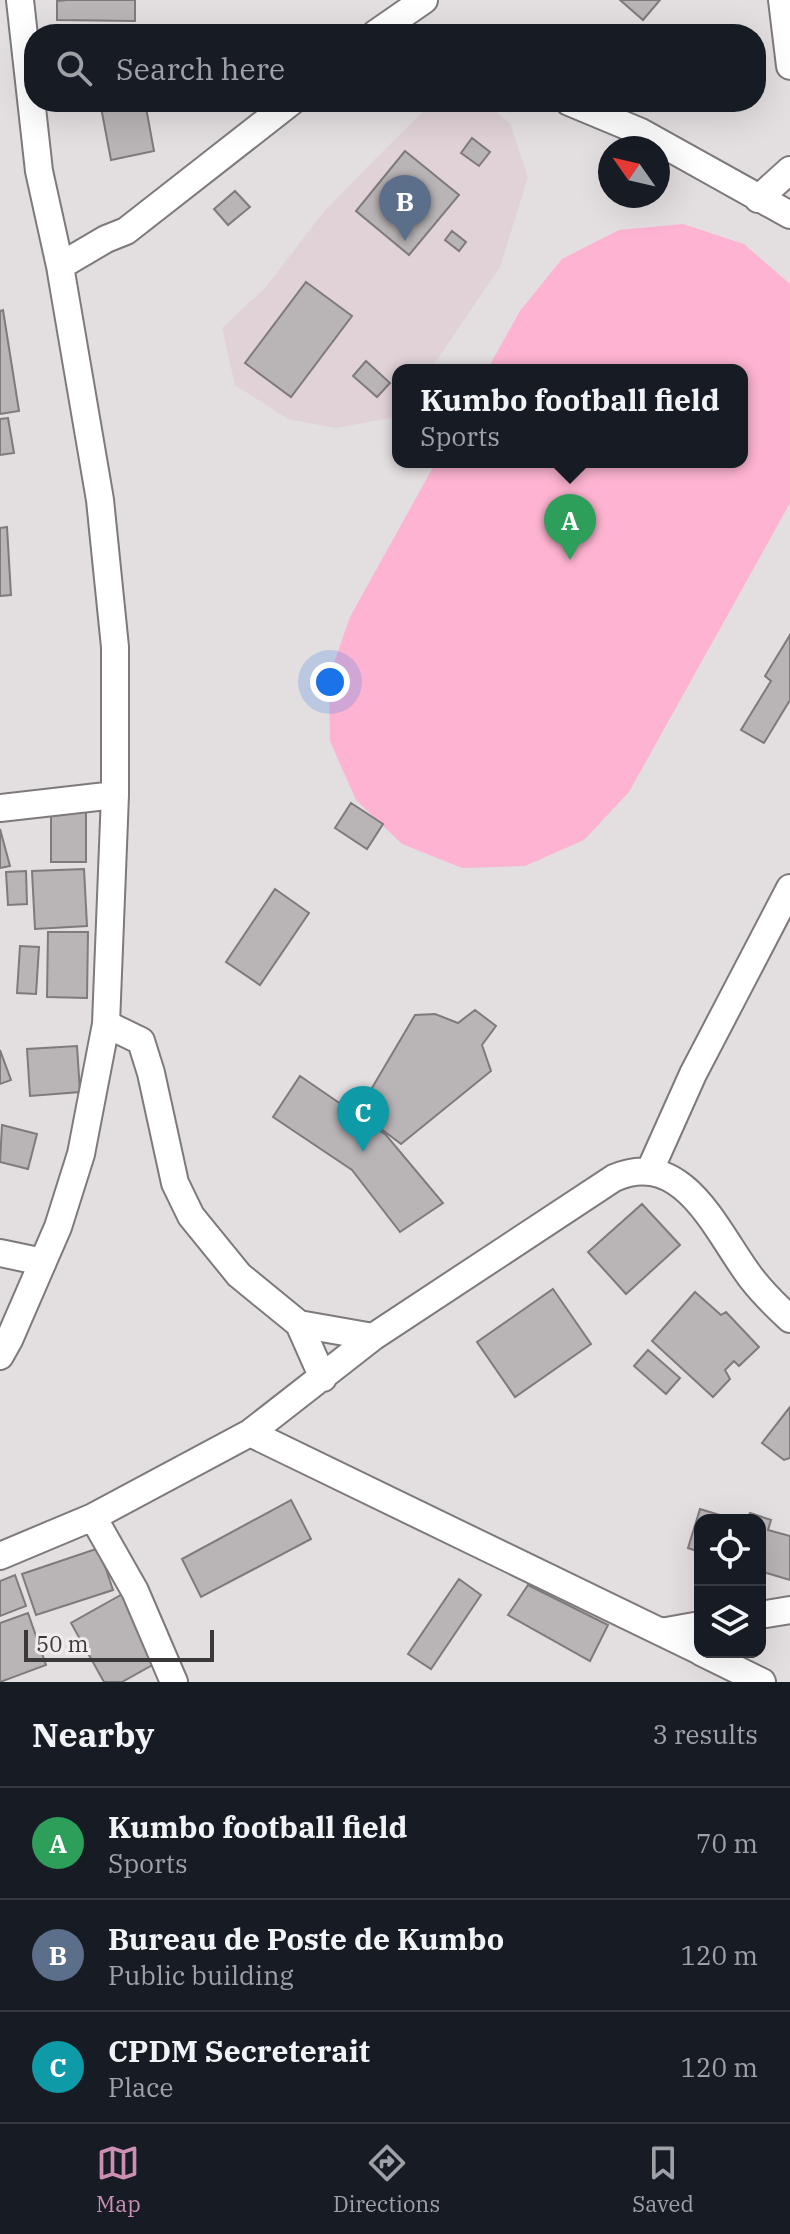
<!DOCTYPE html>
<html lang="en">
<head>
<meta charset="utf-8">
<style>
  body { margin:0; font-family:"IBM Plex Serif",serif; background:#20242c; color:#f1f3f6 }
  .controls { position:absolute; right:24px; bottom:24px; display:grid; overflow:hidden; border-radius:16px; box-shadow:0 8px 32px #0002 }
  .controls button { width:72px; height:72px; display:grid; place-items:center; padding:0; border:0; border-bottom:2px solid #363941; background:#171b24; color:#f1f3f6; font:40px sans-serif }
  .compass { position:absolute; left:598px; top:136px; width:72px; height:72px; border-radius:50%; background:#171b24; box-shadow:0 8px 32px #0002; rotate:304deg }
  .scale { position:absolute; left:24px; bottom:20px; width:190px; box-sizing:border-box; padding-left:8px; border:4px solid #3a3839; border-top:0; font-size:22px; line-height:28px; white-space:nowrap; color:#3a3839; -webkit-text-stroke:6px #f1ebed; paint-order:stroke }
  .you { position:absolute; left:330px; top:682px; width:28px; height:28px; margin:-20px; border:6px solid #fff; border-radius:50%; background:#1a73e8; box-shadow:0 0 0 12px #1a73e833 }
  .badge { display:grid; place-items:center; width:52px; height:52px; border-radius:50%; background:#cc8fb4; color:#fff; font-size:26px; font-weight:700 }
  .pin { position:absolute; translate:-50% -66px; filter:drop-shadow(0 2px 4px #0008) }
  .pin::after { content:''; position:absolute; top:42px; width:28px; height:24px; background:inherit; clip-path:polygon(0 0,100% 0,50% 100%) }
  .popup { position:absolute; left:392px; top:364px; width:356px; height:104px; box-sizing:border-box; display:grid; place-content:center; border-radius:16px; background:#171b24; filter:drop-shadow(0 2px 6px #0005); font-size:26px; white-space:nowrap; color:#9ea1a6 }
  .popup b { font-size:30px; color:#f1f3f6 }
  .popup::after { content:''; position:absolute; left:50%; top:100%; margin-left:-16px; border:16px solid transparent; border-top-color:#171b24 }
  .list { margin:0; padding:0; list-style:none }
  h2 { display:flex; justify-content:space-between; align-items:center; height:104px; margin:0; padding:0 32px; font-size:34px }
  h2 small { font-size:26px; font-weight:400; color:#9ea1a6 }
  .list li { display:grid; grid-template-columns:52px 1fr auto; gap:24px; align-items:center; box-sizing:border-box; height:112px; padding:0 32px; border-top:2px solid #363941 }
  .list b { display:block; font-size:30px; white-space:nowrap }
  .list p { margin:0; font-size:26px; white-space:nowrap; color:#9ea1a6 }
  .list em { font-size:26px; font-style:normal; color:#9ea1a6 }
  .icon { flex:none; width:44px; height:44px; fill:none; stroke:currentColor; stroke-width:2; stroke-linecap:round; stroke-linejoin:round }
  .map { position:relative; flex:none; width:790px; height:1682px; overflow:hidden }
  .search { position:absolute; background:#171b24; box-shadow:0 8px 32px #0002; left:24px; right:24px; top:24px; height:88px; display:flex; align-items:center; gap:20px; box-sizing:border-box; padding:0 28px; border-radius:32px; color:#9ea1a6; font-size:30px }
  .sheet { height:440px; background:#171b24 }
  nav { display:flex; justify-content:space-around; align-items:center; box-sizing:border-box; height:112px; border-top:2px solid #363941; background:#171b24; font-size:22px; color:#9ea1a6 }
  nav a { display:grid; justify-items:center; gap:4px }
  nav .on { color:#cc8fb4 }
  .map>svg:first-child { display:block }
  .built { fill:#e0d2d7 }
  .green { fill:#fdb3d1 }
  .building { fill:#b9b4b6; stroke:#7f7a7c; stroke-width:2 }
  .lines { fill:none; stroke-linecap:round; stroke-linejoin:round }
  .minor-casing { stroke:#7e797b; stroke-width:30 }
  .minor { stroke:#fff; stroke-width:26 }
</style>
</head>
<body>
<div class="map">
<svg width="790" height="1682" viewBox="0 0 790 1682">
  <rect width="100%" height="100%" fill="#e3dee0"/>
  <path class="built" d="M 442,102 L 483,102 L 510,123 L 528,177 L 500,267 L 430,370 L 398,370 L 398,409 L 390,418 L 336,428 L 288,419 L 235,385 L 222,328 L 266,287 L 322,214 L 373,161 L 427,108 Z"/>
  <path class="green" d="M 683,224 L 744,244 L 790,284 L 790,503 L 629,792 L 584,840 L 525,866 L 462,868 L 402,844 L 356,800 L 330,741 L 329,677 L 350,617 L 436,462 L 742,462 L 742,370 L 487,370 L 520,311 L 562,259 L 619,230 Z"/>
  <path class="building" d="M 67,0 L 135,0 L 135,21 L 57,20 L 57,1 Z
    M 620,0 L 660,0 L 643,20 Z
    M 100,102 L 145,102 L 154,151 L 111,160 Z
    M 472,138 L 490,152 L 479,166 L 461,153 Z
    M 405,151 L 459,195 L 409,255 L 356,211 Z
    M 235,191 L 250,207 L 228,225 L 214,209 Z
    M 452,231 L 466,242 L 459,251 L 445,240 Z
    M 306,282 L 352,316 L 291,397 L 245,363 Z
    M 3,310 L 19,411 L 0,414 L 0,311 Z
    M 366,361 L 390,383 L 377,397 L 353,376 Z
    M 8,418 L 14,453 L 0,455 L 0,419 Z
    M 7,527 L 11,595 L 0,596 L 0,528 Z
    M 790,635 L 790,700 L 764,743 L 741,730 L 771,681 L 765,676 Z
    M 351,803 L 383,824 L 367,849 L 335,828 Z
    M 51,811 L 86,811 L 86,862 L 51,862 Z
    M 0,829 L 10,866 L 0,868 Z
    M 84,869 L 87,926 L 35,929 L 32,871 Z
    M 26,871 L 27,904 L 8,905 L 6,872 Z
    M 275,889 L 309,913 L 260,985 L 226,962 Z
    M 48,932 L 88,932 L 87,998 L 47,997 Z
    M 20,946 L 39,947 L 36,994 L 17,993 Z
    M 475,1010 L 496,1026 L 482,1045 L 491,1071 L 401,1144 L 376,1125 L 362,1105 L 415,1015 L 435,1014 L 458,1023 Z
    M 77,1046 L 80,1092 L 30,1096 L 27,1049 Z
    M 0,1050 L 11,1080 L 0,1084 Z
    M 300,1076 L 386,1135 L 443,1203 L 400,1232 L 352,1170 L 273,1117 Z
    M 2,1125 L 37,1134 L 28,1169 L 0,1162 Z
    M 642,1204 L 680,1245 L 626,1294 L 588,1252 Z
    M 553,1289 L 591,1344 L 515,1397 L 477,1342 Z
    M 695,1292 L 721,1315 L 726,1312 L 759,1347 L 739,1366 L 734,1361 L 725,1370 L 730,1379 L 713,1397 L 652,1341 Z
    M 648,1350 L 680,1378 L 666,1394 L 634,1366 Z
    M 790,1407 L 790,1458 L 784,1460 L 762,1443 Z
    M 291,1500 L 311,1539 L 201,1597 L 182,1559 Z
    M 700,1509 L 736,1520 L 700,1520 L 700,1552 L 688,1548 Z
    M 750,1513 L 771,1520 L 768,1530 L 790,1536 L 790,1580 L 760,1571 L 760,1520 L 746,1520 Z
    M 99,1548 L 113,1590 L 36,1615 L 22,1574 Z
    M 15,1575 L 26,1606 L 0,1616 L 0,1581 Z
    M 459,1579 L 481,1595 L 431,1669 L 408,1654 Z
    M 528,1585 L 608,1625 L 590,1661 L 508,1615 Z
    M 126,1592 L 163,1659 L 122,1682 L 104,1682 L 71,1623 Z
    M 28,1613 L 46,1665 L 0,1682 L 0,1623 Z"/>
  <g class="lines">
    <defs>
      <path id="minor" d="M 782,0 L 790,66
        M 375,34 L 424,0
        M 569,102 L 641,132 L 790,215
        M 758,199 L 790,170
        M 60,266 L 106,239 L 126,231 L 291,102
        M 0,808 L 115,795
        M 106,1024 L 141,1041 L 151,1073 L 175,1183 L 191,1216 L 239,1275 L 299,1324 L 323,1378
        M 650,1170 L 693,1074 L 790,888
        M 0,1253 L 43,1262
        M 299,1324 L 373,1337
        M 0,1356 L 9,1340 L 58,1227 L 81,1154 L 106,1024 L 115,795 L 115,647 L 100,500 L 60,266 L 39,171 L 20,0
        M 250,1433 L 700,1651
        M 93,1517 L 135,1591 L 174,1682
        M 0,1556 L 93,1517 L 250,1433 L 373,1337 L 614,1178 C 685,1147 717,1234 752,1279 C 763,1293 777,1307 790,1319
        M 760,1615 L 790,1610
        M 661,1632 L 700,1625
        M 701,1652 L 762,1682"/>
    </defs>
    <use href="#minor" class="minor-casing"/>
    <use href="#minor" class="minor"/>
  </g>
</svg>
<div class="controls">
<button><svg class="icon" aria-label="locate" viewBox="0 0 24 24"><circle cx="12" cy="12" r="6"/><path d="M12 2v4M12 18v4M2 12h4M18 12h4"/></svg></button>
<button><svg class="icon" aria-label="layers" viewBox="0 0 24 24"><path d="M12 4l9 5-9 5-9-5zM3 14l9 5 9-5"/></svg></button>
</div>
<svg class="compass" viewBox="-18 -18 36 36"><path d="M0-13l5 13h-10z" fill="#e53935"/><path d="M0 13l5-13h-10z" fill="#9ea1a6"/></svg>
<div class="scale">50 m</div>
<div class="you"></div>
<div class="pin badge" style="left:570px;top:560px;background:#2e9e5b">A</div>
<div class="popup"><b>Kumbo football field</b>Sports</div>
<div class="pin badge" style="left:405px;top:241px;background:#5c6f8a">B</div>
<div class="pin badge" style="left:363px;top:1152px;background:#0f9aa8">C</div>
<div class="search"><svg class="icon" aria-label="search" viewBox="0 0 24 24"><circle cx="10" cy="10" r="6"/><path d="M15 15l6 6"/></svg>Search here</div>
</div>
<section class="sheet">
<h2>Nearby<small>3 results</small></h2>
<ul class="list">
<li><span class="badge" style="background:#2e9e5b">A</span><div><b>Kumbo football field</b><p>Sports</p></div><em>70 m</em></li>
<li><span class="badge" style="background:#5c6f8a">B</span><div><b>Bureau de Poste de Kumbo</b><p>Public building</p></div><em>120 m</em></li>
<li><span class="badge" style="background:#0f9aa8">C</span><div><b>CPDM Secreterait</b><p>Place</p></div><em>120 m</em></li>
</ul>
</section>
<nav>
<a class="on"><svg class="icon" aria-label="map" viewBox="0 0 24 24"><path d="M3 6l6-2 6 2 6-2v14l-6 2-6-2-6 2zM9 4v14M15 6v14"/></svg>Map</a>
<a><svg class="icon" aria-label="directions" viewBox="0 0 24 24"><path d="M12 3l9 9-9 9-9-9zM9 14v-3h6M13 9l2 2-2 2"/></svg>Directions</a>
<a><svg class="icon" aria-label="saved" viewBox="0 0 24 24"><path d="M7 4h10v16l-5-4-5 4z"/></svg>Saved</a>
</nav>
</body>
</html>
